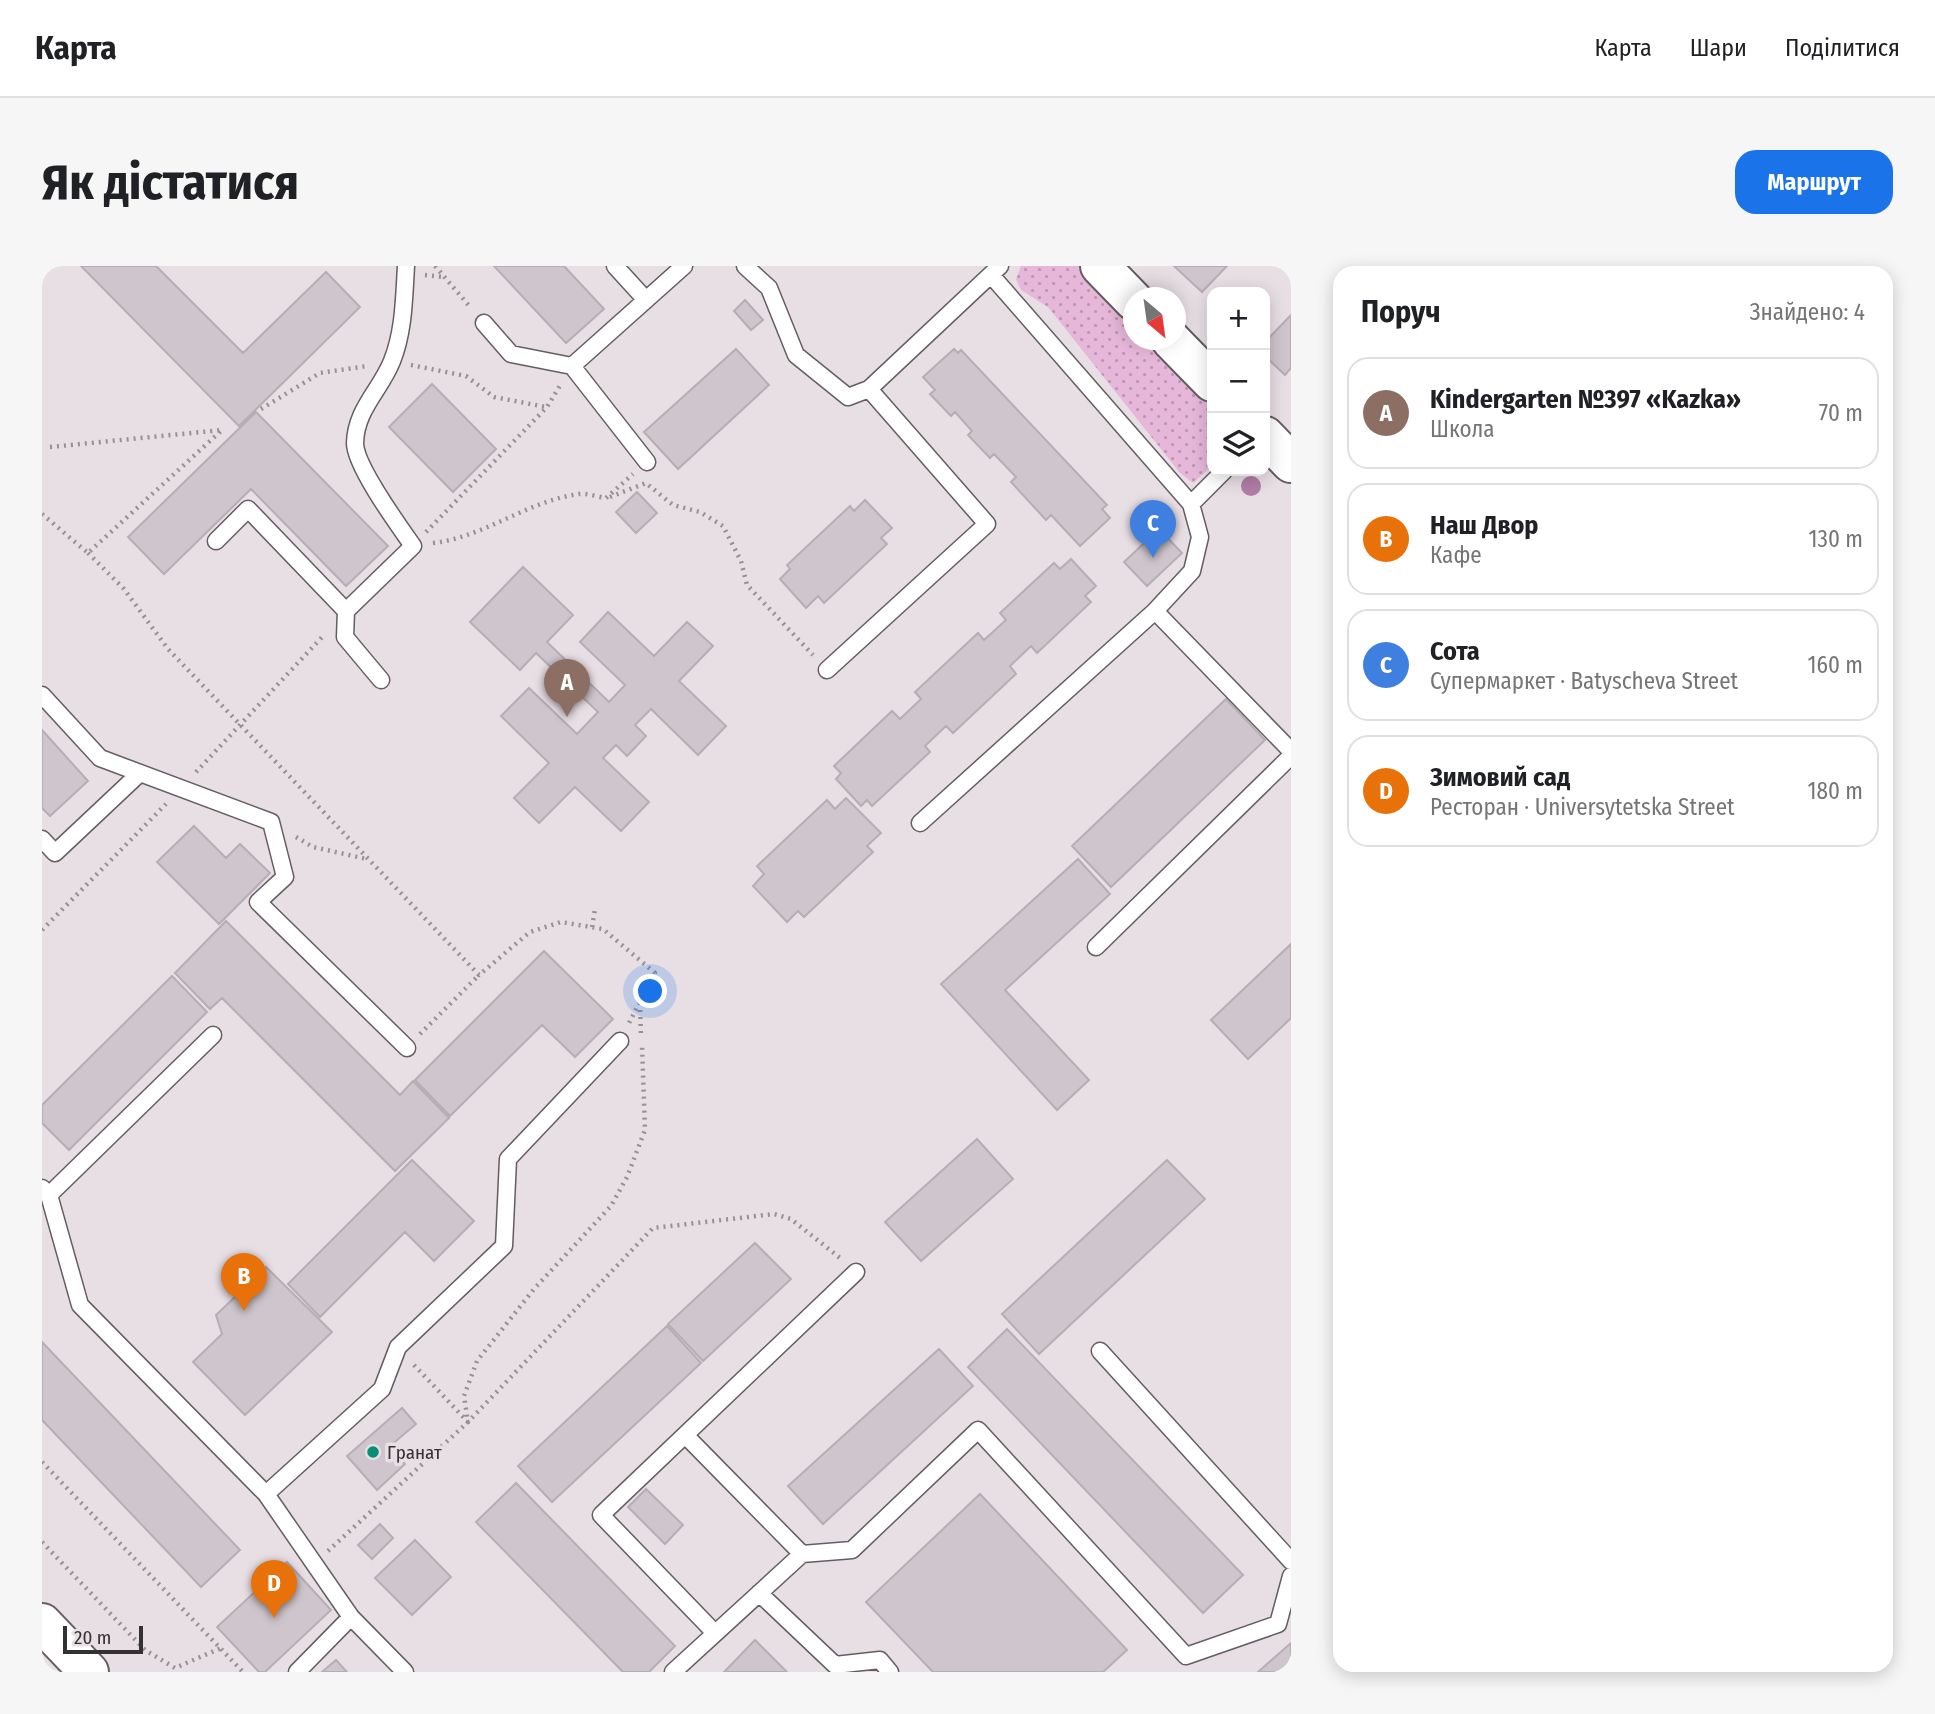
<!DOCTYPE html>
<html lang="uk">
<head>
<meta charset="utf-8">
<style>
  body { margin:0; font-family:"Fira Sans Condensed",sans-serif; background:#f6f6f6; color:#202124 }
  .controls { position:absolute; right:21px; top:21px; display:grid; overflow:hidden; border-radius:14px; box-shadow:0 4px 18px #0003 }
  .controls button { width:63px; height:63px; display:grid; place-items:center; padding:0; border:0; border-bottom:2px solid #e0e0e0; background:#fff; color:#202124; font:35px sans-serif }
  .compass { position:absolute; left:1081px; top:21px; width:63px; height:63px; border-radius:50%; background:#fff; box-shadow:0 4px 18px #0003; rotate:151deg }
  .scale { position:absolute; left:21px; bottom:18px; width:80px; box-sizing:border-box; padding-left:7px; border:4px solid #343133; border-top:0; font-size:19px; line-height:24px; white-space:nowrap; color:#343133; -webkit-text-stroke:5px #e8dfe5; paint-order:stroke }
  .you { position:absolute; left:609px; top:726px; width:24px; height:24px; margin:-18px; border:5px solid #fff; border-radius:50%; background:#1a73e8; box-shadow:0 0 0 10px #1a73e833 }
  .badge { display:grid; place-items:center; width:46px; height:46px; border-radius:50%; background:#1a73e8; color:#fff; font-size:23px; font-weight:700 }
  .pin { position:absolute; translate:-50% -58px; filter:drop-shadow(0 2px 4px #0008) }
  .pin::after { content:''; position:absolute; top:37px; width:24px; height:21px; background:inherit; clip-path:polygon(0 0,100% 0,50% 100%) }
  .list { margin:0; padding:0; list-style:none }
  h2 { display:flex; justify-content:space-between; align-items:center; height:91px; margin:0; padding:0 28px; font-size:30px }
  h2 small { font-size:23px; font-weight:400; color:#757577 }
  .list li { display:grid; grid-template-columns:46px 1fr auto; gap:21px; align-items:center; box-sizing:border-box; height:112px; margin:0 14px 14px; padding:0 14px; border:2px solid #e0e0e0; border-radius:21px }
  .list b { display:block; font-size:26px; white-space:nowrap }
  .list p { margin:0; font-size:23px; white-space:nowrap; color:#757577 }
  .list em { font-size:23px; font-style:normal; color:#757577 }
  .icon { flex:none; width:38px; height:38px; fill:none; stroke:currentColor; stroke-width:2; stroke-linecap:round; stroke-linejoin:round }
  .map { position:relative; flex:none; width:1249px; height:1406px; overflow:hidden; border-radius:21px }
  header { display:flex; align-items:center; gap:42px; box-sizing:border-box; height:98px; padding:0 35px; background:#fff; border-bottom:2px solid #e0e0e0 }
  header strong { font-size:33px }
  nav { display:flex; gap:38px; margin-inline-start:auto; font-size:24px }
  .intro { display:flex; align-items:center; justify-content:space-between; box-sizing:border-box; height:168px; padding:0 42px }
  h1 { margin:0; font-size:49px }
  .button { padding:18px 32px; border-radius:21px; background:#1a73e8; color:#fff; font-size:24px; font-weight:700 }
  main { display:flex; gap:42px; padding:0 42px }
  aside { flex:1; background:#fff; border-radius:21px; box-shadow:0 4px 18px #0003 }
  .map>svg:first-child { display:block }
  .grass { fill:url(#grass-dots) }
  .building { fill:#cfc5cc; stroke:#b7adb4; stroke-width:2 }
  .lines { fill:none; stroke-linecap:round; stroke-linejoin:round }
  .lane-casing { stroke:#655d62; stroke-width:19 }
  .secondary-casing { stroke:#655d62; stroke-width:42 }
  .primary-casing { stroke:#655d62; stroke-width:42 }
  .path { stroke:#969094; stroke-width:4.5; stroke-dasharray:2 5; stroke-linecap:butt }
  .lane { stroke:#fff; stroke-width:16 }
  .secondary { stroke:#fff; stroke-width:38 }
  .primary { stroke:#fff; stroke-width:38 }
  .tree { fill:#b27ea7 }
  .poi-dot { fill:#068e76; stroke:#e8dfe5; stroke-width:2.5 }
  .labels { text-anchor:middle; stroke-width:7; stroke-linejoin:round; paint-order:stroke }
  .poi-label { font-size:19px; fill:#343133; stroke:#e8dfe5; text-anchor:start }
</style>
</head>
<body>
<header>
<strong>Карта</strong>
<nav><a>Карта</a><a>Шари</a><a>Поділитися</a></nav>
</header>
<div class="intro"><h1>Як дістатися</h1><a class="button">Маршрут</a></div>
<main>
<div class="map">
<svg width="1249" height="1406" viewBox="0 0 1249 1406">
  <defs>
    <pattern id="grass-dots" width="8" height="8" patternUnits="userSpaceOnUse" patternTransform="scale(1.75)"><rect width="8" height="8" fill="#e6b7d9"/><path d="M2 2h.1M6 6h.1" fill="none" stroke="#bb95b1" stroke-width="1.8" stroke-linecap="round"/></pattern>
  </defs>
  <rect width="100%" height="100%" fill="#e8dfe5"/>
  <path class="grass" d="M 979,0 L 1043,0 L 1091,49 L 1092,74 L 1116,74 L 1170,129 L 1170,200 L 1151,217 L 1138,207 L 1006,41 L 979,24 L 974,13 Z"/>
  <path class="building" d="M 39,0 L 114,0 L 201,87 L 284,6 L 318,41 L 197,160 Z
    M 452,0 L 522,0 L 562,43 L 524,77 Z
    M 1132,0 L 1185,0 L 1160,26 Z
    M 703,34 L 721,54 L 709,64 L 692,45 Z
    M 1249,49 L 1249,102 L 1243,109 L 1223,90 L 1223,76 Z
    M 694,83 L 727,119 L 636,203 L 602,166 Z
    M 912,83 L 916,87 L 919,84 L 1065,239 L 1060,243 L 1068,252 L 1038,280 L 1009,249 L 1004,254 L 969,216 L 974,211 L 952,188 L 948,192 L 926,169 L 930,165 L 913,146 L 909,150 L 888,128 L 893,124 L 881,111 Z
    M 390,118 L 454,183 L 411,226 L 347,161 Z
    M 214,146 L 346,280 L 304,320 L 209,223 L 122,308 L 86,271 Z
    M 595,226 L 615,247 L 594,267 L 574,246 Z
    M 823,234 L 850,262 L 839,272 L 845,278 L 782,337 L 776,330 L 764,342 L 738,313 L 748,303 L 745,299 L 808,240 L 812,245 Z
    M 1117,263 L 1140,287 L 1105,320 L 1082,296 Z
    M 1029,293 L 1054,320 L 1043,330 L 1049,336 L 995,387 L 989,380 L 968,400 L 974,408 L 911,467 L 904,460 L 883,480 L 888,486 L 830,540 L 825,534 L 819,540 L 794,513 L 799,507 L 792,500 L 850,445 L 858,453 L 879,433 L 873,426 L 936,367 L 942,374 L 964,354 L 958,347 L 1012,297 L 1018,303 Z
    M 481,301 L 531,349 L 505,376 L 567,436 L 583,419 L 538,376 L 566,346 L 612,390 L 645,356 L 671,380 L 637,415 L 684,460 L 656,489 L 609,443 L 593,459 L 604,470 L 585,490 L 574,479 L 561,492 L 607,536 L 579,565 L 533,521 L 497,557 L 472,532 L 507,497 L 459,450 L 487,422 L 535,468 L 556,446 L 494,387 L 478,404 L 428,356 Z
    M 1184,433 L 1223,474 L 1069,621 L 1030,580 Z
    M 0,464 L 46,515 L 8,550 L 0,542 Z
    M 804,532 L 839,567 L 825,580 L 831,586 L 762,651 L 756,645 L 745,656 L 711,620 L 722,608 L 715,600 L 785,534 L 793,543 Z
    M 152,560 L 184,592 L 198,578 L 228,607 L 177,658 L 115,596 Z
    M 1036,593 L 1068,628 L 963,724 L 1047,814 L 1015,844 L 899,718 Z
    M 184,655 L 358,829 L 371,815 L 407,852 L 353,905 L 180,732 L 168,743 L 133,707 Z
    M 1249,678 L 1249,752 L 1206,793 L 1169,754 Z
    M 502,685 L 571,753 L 533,791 L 500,759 L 408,850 L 373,814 Z
    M 130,710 L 165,746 L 27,884 L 0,857 L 0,839 Z
    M 935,873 L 971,913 L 879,995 L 843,956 Z
    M 370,894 L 432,955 L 392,995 L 363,966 L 278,1051 L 246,1018 Z
    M 1125,894 L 1163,933 L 997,1088 L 960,1048 Z
    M 713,977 L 749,1013 L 661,1095 L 626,1058 Z
    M 224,1001 L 290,1066 L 203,1149 L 151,1096 L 180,1068 L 174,1049 Z
    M 625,1060 L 659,1097 L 510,1236 L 476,1200 Z
    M 965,1063 L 1201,1309 L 1161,1347 L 926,1101 Z
    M 0,1076 L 198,1284 L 159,1321 L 0,1154 Z
    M 897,1083 L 931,1120 L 781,1258 L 746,1220 Z
    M 360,1142 L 374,1158 L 347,1181 L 363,1198 L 335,1224 L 305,1190 Z
    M 474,1217 L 633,1380 L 607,1406 L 581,1406 L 434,1256 Z
    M 604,1223 L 641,1259 L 623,1278 L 586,1241 Z
    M 938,1228 L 1085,1384 L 1061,1406 L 891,1406 L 824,1336 Z
    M 338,1258 L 351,1272 L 330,1293 L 316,1279 Z
    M 373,1274 L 409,1311 L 370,1349 L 333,1312 Z
    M 245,1296 L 289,1344 L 223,1406 L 217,1406 L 175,1361 Z
    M 713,1374 L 745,1406 L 682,1406 Z
    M 1249,1377 L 1249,1406 L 1216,1406 Z
    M 294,1394 L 305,1406 L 280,1406 Z"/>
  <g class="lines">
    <defs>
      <path id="lane" d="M 573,0 L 604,34
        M 703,0 L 727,22 L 754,89 L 806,131 L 827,123 L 958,0
        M 949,9 L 1149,238 L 1182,205
        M 442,57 L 469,88 L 530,100 L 642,0
        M 530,100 L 605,196
        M 174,275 L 206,243 L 304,345
        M 1113,345 L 1249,485
        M 785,404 L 945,258 L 827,123
        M 339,414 L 303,371 L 304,345 L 371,280 C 357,260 313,200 313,177 C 314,143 338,125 350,95 C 362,65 362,32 364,0
        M 0,429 L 58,492 L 229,556 L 243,611 L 216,636 L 365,782
        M 878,557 L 1113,345 L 1150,305 L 1158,271 L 1149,238
        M 0,573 L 13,587 L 98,507
        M 1054,681 L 1249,490
        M 0,922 L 7,929 L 38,1039 L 224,1228 L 309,1351 L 363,1406
        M 7,929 L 171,769
        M 1058,1085 L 1249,1295
        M 643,1169 L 760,1288
        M 224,1228 L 340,1123 L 356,1081 L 462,980 L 466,893 L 578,775
        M 717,1327 L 793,1399 L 838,1394 L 848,1406
        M 673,1367 L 559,1249 L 814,1006
        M 255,1406 L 309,1351
        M 631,1406 L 760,1288 L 810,1284 L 936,1164 L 1144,1390 L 1236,1358 L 1249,1310"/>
      <path id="secondary" d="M 1058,0 L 1092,35
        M 1129,74 L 1170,116
        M 1223,170 L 1249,197"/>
      <path id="primary" d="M 0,1357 L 47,1406"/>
    </defs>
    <use href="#lane" class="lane-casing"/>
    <use href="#secondary" class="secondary-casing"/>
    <use href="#primary" class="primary-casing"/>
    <path class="path" d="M 393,0 L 429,42
      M 383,9 L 402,11
      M 369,99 L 424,110 L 452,131 L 504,141
      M 219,143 L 278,107 L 325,100
      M 8,181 L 180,164
      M 568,231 L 604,217 L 631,239 L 658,246 L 681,260 L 699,295 L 705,319 L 771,389
      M 0,248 L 46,287 L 180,164
      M 384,266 L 505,141 L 519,118
      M 391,277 C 443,271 485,235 537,228 C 545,227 556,231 564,232 L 591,208
      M 46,287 L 82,323 L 126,383 L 437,709 L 488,666 L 519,656 L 561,663 L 613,707 L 587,757
      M 154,506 L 282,369
      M 254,571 L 271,581 L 325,593
      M 550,661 L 553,643
      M 0,664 L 124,538
      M 598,737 L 599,770
      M 378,768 L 437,709
      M 372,1099 L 426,1156 L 422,1130 L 435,1095 L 492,1023 L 569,940 L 585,911 L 603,864 L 600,779
      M 0,1196 L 201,1406
      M 0,1276 L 103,1384 L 133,1402 L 179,1382
      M 286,1285 L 426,1156 L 611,962 L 732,948 L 749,953 L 798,992"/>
    <use href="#lane" class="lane"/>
    <use href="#secondary" class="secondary"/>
    <use href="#primary" class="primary"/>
  </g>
  <circle class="tree" cx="1209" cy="220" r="10"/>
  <circle class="poi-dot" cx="331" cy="1186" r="7"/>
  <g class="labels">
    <g class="poi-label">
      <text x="345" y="1193">Гранат</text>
    </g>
  </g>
</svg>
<div class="controls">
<button>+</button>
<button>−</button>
<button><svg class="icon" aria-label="layers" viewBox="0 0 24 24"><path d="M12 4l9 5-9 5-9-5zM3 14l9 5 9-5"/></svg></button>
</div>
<svg class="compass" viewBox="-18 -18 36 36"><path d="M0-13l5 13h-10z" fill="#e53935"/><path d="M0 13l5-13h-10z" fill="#757577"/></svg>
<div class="scale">20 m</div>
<div class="you"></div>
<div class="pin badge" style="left:525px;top:451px;background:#8d6e63">A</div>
<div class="pin badge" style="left:202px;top:1045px;background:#e8710a">B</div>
<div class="pin badge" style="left:1111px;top:292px;background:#3f7fe0">C</div>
<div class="pin badge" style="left:232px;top:1352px;background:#e8710a">D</div>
</div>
<aside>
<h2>Поруч<small>Знайдено: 4</small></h2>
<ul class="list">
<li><span class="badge" style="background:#8d6e63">A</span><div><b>Kindergarten №397 «Kazka»</b><p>Школа</p></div><em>70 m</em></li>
<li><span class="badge" style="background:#e8710a">B</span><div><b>Наш Двор</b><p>Кафе</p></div><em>130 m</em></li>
<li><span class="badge" style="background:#3f7fe0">C</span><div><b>Сота</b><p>Супермаркет · Batyscheva Street</p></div><em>160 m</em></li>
<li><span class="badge" style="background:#e8710a">D</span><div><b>Зимовий сад</b><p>Ресторан · Universytetska Street</p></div><em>180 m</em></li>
</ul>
</aside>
</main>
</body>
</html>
